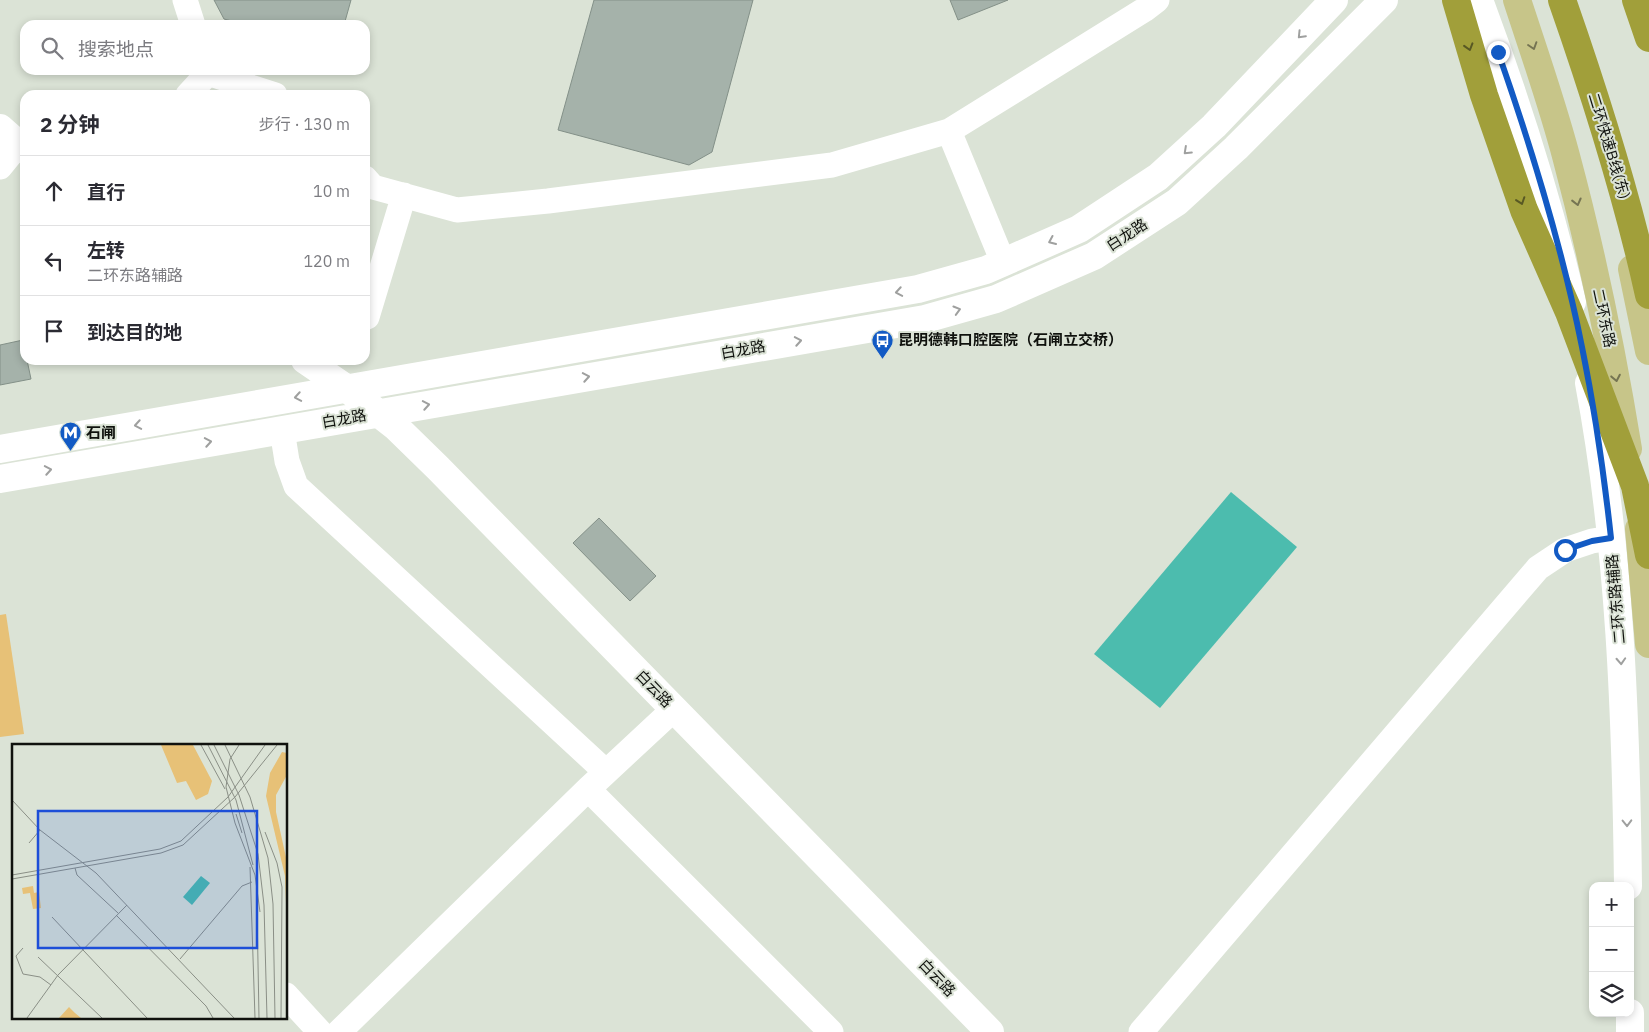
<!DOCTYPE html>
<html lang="zh">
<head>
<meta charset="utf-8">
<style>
  body { margin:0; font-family:"IBM Plex Sans","Noto Sans SC",sans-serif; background:#f2f2f3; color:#2b2b33 }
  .controls { position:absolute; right:15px; bottom:15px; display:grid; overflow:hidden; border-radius:10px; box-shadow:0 2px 8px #0003 }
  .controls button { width:45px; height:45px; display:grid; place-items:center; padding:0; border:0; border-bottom:1px solid #e1e1e2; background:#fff; color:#2b2b33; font:25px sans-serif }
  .stop { position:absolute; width:15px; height:15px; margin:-11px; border:4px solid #125ac4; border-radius:50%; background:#fff }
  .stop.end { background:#125ac4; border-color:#fff; box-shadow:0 1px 5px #0008 }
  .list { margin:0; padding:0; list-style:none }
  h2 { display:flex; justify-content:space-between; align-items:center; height:65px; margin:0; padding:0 20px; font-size:21px }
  h2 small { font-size:16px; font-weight:400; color:#7c7c81 }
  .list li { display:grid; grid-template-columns:32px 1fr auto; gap:15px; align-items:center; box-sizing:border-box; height:70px; padding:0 20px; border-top:1px solid #e1e1e2 }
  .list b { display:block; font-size:19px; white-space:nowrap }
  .list p { margin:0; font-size:16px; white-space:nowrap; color:#7c7c81 }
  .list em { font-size:16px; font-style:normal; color:#7c7c81 }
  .icon { flex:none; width:28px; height:28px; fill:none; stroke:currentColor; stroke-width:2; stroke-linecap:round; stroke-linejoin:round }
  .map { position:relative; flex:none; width:1649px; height:1032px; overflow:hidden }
  .search { position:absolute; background:#fff; box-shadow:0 2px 8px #0003; left:20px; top:20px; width:350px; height:55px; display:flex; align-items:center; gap:12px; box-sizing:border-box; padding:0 18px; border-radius:15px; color:#7c7c81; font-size:19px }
  .panel { position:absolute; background:#fff; box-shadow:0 2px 8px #0003; left:20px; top:90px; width:350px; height:275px; border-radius:15px }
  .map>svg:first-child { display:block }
  .green { fill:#e7c177 }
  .water { fill:#4cbcae }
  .building { fill:#a5b2aa; stroke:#839088 }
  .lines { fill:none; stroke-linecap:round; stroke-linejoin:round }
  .street { stroke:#fff; stroke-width:25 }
  .secondary { stroke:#fff; stroke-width:28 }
  .primary { stroke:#c7c589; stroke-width:28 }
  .highway { stroke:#a19f3a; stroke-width:28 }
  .oneway { stroke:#9fa09f }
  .oneway2 { stroke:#757452 }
  .oneway3 { stroke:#585824 }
  .route { stroke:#125ac4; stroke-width:6 }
  .labels { text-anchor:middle; stroke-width:4; stroke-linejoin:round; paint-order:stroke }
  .street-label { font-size:15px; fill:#10120e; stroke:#dbe3d6 }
  .poi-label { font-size:15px; font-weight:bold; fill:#10120e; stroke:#dbe3d6; text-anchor:start }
  .inset-road { fill:none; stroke:#8a8f86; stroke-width:1 }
  .view { fill:#1d4ed8; fill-opacity:0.15; stroke:#1d4ed8; stroke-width:2.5 }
  .inset-edge { fill:none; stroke:#10120e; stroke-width:2.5 }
</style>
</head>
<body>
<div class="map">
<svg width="1649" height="1032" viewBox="0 0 1649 1032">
  <rect width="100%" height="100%" fill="#dbe3d6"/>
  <path class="green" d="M 6,614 L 24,734 L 0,737 L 0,615 Z"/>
  <path class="water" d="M 1231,492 L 1297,547 L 1160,708 L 1094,654 Z"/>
  <path class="building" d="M 214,0 L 351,0 L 344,25 L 247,25 L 224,19 Z
    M 594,0 L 753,0 L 712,152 L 689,165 L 558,130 Z
    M 950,0 L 1008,0 L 958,20 Z
    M 23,340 L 25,360 L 27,360 L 31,379 L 0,385 L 0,345 Z
    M 599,518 L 656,576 L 630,601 L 573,543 Z"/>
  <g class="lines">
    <path class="street" d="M 185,0 L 193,25
      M 207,70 L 208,73 L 275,95
      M 188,95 L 208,73
      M 949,131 L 1003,262
      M 0,167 L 18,145
      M 365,178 L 373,187 L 457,210 L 548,201 L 832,165 L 949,131 L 1144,10 L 1157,0
      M 367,317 L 404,195
      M 282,430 L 287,461 L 296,486 L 606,772
      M 588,789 L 831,1032
      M 286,995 L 320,1032
      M 339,1032 L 588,789 L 674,709
      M 1141,1032 L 1538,568 L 1565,550 L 1592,541 L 1611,538"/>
    <path class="secondary" d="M 1479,0 C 1516,99 1548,199 1572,302
      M 0,128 L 25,150
      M 305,360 L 346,388 L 396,427 L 438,468 L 990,1032
      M 1589,383 C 1620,548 1626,718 1628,886
      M 0,449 L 918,289 L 986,270 L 1079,229 L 1158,177 L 1214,126 L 1334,0
      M 0,479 L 925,319 L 996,299 L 1094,256 L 1177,202 L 1236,148 L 1384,0
      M 1630,1013 L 1630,1032"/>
    <path class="primary" d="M 1517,0 C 1534,52 1552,103 1566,156 C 1592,253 1612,351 1628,449
      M 1632,269 L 1649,351
      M 1639,529 L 1649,644"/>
    <path class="highway" d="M 1456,0 L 1484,95 L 1524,210 L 1569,312 L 1635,486 L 1649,555
      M 1562,0 C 1596,97 1627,195 1649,295
      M 1636,0 L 1649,38"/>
  </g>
  <defs><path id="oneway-chevron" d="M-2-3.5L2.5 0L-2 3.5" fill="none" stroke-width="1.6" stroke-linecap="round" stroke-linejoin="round" transform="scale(1.25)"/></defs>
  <g class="oneway">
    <use href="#oneway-chevron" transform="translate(1301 35) rotate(134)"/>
    <use href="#oneway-chevron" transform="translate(1187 151) rotate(137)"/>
    <use href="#oneway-chevron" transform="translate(1052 241) rotate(156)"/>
    <use href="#oneway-chevron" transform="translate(899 292) rotate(170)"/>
    <use href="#oneway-chevron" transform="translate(957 310) rotate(-16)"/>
    <use href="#oneway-chevron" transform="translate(798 341) rotate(-10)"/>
    <use href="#oneway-chevron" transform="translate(586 377) rotate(-10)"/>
    <use href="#oneway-chevron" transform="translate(298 397) rotate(170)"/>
    <use href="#oneway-chevron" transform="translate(426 405) rotate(-10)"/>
    <use href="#oneway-chevron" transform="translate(138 425) rotate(170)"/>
    <use href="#oneway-chevron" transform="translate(208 442) rotate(-10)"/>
    <use href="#oneway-chevron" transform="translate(48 470) rotate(-10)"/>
    <use href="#oneway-chevron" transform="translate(1621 661) rotate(87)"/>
    <use href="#oneway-chevron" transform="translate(1627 823) rotate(89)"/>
  </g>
  <g class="oneway2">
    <use href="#oneway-chevron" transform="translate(1533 46) rotate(72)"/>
    <use href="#oneway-chevron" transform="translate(1577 202) rotate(76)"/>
    <use href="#oneway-chevron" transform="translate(1616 378) rotate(79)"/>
  </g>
  <g class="oneway3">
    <use href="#oneway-chevron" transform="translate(1469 47) rotate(73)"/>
    <use href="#oneway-chevron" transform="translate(1521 201) rotate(71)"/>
  </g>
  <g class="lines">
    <path class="route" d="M 1498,52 C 1532,149 1562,247 1582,347 C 1595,411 1604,474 1611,538 L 1592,541 L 1565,550"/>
  </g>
  <defs>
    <symbol id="bus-pin" viewBox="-11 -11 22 30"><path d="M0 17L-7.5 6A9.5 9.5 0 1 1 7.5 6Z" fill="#125ac4" stroke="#dbe3d6"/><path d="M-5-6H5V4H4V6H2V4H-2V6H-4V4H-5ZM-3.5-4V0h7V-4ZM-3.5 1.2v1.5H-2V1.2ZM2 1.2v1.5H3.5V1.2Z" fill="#fff"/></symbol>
    <symbol id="metro-pin" viewBox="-11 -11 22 30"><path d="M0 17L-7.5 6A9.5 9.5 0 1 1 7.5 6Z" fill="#125ac4" stroke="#dbe3d6"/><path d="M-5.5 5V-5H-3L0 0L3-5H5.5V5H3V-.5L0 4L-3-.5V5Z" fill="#fff"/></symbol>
  </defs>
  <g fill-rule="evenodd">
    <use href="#bus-pin" x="870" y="328" width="25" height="34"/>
    <use href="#metro-pin" x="58" y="420" width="25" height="34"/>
  </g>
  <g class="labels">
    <g class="street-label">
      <text transform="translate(1609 146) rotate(73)" y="5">二环快速B线(东)</text>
      <text transform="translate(1127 235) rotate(-33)" y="5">白龙路</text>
      <text transform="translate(1604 318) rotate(78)" y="5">二环东路</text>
      <text transform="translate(743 350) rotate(-10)" y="5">白龙路</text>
      <text transform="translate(344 419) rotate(-10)" y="5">白龙路</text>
      <text transform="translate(1616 599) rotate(-95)" y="5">二环东路辅路</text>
      <text transform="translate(654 689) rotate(46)" y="5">白云路</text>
      <text transform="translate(937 978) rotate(46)" y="5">白云路</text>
    </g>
    <g class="poi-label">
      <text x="898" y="345">昆明德韩口腔医院（石闸立交桥）</text>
      <text x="86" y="438">石闸</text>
    </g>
  </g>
  <g transform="translate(12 744)">
    <rect width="275" height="275" fill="#dbe3d6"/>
    <path d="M 149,1 L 181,1 L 200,37 L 196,50 L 184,56 L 174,37 L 165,39 ZM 270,8 L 275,9 L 275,31 L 264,51 L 264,68 L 275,118 L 275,185 L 273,132 L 254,52 L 258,29 ZM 21,142 L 22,149 L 27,148 L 29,164 L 21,165 L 18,149 L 11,150 L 10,144 ZM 57,263 L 63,269 L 69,274 L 47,274 Z" fill="#e7c177"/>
    <path d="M 189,132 L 198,139 L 180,161 L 171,153 Z" fill="#4cbcae"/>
    <path class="inset-road" d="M 189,1 L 213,45M 196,1 L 224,56 L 241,121M 202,1 L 227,51 L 246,110 L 252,161 L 255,274M 213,1 L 238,53 L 256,114 L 261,160 L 263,274M 227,1 L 218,15 L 214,43 L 223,79 L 243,131 L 248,168M 0,56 L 28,86 L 84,129 L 222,274M 224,70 L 230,89M 253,88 L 265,119 L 270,143 L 269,274M 17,99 L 28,86M 238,123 L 243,274M 63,124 L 65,131 L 106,169M 0,131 L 148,105 L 169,97 L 216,53 L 253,1M 0,135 L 149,109 L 171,101 L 223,53 L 265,1M 245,165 L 247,274M 104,171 L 194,262 L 201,274M 40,173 L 135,274M 11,204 L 4,212 L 11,230 L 28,233 L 39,241M 26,213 L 90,274M 168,215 L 230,142 L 240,138M 15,274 L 46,231 L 115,161"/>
    <path class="view" d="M 26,67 L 245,67 L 245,204 L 26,204 Z"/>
    <rect width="275" height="275" class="inset-edge"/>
  </g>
</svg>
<div class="controls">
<button>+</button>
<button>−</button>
<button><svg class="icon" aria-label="layers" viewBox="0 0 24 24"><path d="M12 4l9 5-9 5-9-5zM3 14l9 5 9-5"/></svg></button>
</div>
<div class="stop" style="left:1565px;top:550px"></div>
<div class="stop end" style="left:1498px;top:52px"></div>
<div class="search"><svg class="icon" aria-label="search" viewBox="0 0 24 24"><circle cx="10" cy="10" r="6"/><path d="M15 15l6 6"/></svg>搜索地点</div>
<section class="panel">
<h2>2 分钟<small>步行 · 130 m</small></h2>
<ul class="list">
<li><svg class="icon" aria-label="ahead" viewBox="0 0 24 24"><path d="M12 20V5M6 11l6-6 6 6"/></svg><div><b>直行</b></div><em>10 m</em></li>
<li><svg class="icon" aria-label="left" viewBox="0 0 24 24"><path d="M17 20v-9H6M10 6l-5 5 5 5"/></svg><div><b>左转</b><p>二环东路辅路</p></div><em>120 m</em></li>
<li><svg class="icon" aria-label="arrive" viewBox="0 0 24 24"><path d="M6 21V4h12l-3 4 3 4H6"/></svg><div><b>到达目的地</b></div></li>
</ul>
</section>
</div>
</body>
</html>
